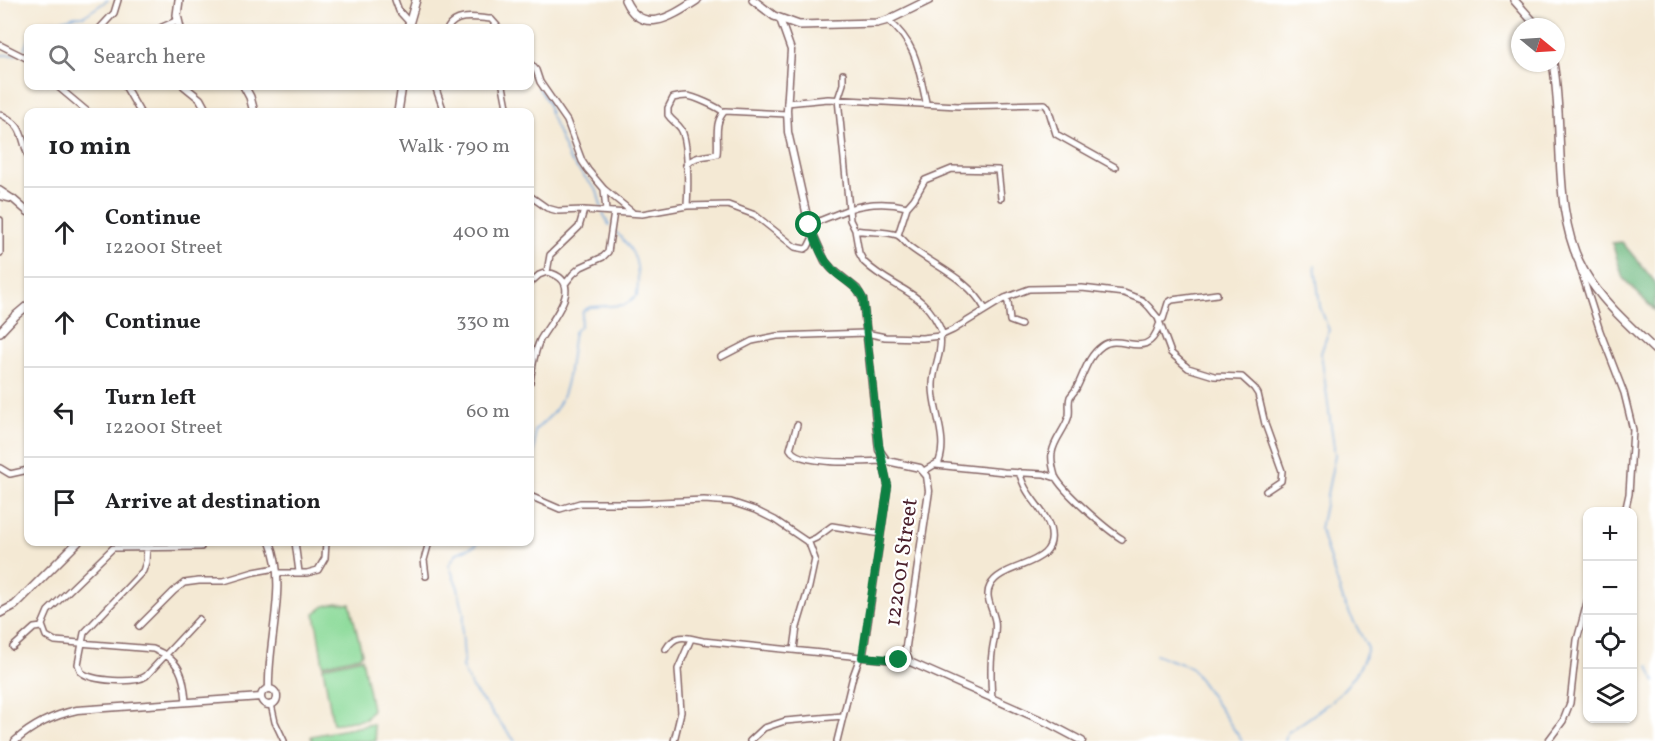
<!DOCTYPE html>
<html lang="en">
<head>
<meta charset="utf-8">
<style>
  body { margin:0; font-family:Vollkorn,serif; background:#f2f2f2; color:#202124 }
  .controls { position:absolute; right:18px; bottom:18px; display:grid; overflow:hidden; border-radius:12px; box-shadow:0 2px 4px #0004 }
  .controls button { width:54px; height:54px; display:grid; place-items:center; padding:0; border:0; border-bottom:2px solid #e0e0e0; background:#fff; color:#202124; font:30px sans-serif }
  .compass { position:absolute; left:1511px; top:18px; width:54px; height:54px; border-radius:50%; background:#fff; box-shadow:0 2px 4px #0004; rotate:108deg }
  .stop { position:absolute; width:18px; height:18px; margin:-14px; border:4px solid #0b8043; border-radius:50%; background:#fff }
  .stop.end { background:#0b8043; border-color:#fff; box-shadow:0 2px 6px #0008 }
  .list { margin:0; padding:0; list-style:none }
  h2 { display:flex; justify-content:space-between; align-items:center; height:78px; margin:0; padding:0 24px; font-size:26px }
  h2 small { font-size:20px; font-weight:400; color:#757577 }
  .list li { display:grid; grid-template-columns:39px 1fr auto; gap:18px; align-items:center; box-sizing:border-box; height:90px; padding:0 24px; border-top:2px solid #e0e0e0 }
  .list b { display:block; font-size:22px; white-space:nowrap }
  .list p { margin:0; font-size:20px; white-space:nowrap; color:#757577 }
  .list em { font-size:20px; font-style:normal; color:#757577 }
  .icon { flex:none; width:33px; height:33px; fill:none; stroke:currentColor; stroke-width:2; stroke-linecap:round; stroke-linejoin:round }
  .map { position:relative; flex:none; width:1655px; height:741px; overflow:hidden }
  .search { position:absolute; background:#fff; box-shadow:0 2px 4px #0004; left:24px; top:24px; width:510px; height:66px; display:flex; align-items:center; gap:15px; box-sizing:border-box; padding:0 21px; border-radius:12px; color:#757577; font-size:22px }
  .panel { position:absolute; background:#fff; box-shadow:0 2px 4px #0004; left:24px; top:108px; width:510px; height:438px; border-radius:12px }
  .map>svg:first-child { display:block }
  .green { fill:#8bda99; stroke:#6a7c62; stroke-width:1.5 }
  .forest { fill:#70ba81; stroke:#5d6c56; stroke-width:1.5 }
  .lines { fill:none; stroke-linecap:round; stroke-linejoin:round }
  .stream { stroke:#6ca2d9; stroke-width:1.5 }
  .minor-casing { stroke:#866666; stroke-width:8 }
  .tertiary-casing { stroke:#866666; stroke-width:9 }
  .secondary-casing { stroke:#866666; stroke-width:10 }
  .minor { stroke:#fff; stroke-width:5 }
  .tertiary { stroke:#fff; stroke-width:6 }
  .secondary { stroke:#fff; stroke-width:7 }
  .route { stroke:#0b8043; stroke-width:8 }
  .labels { text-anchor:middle; stroke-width:4.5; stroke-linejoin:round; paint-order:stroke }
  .street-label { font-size:22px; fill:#4a1f2b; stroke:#fff }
</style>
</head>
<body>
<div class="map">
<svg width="1655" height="741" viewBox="0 0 1655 741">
  <rect width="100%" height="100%" fill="#fff"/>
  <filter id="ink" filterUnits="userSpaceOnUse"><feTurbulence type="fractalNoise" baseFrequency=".0167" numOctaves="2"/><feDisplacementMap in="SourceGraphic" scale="12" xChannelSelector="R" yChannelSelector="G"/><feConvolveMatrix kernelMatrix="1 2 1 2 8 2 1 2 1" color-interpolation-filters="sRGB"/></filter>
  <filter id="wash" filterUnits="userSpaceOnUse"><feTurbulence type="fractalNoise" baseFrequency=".008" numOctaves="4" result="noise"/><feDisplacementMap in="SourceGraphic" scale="24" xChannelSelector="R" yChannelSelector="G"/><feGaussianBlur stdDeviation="1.35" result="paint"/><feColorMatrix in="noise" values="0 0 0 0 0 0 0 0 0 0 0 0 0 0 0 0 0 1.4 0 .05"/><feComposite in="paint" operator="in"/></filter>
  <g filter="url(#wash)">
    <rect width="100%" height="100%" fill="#f4e9d4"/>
    <path class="green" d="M 337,603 L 350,604 L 362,653 L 360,656 L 323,665 L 315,613 L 325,606 Z
      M 362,658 L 372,709 L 366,719 L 333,724 L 323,667 Z
      M 373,724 L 376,741 L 312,741 L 311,736 Z"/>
    <path class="forest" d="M 1622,242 L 1655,282 L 1655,311 L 1623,278 L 1612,243 Z"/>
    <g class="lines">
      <path class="stream" d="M 39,28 L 52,21 L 60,21 L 75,16 L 84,16 L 108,0
        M 24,49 L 28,40
        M 0,55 L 16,55
        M 538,87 L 548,103 L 550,114
        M 551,116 L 569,159 L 597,191 L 602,209
        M 603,213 L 609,225
        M 530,481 L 534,461 L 535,430 C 543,423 552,416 558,406 C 570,385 570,355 574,332 L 580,326 L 583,311 L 590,307 L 625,305 L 637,295 C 640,264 637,252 614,230
        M 478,542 L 476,545 L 457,553 L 449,565 L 458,588 L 464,614 L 462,631 L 464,658 L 462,667 L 472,688 L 515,741
        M 1156,655 L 1191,667 L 1242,741
        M 1649,666 L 1655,682
        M 1285,741 L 1287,733 C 1320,711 1356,688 1368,648 L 1344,603 L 1320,529 L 1335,455 L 1321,353 L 1329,330 L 1320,307 L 1315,265"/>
    </g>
  </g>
  <g filter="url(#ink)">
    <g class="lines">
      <defs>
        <path id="minor" d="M 395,0 L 399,11 L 409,22
          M 888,20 C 917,45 918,67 926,102
          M 100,28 L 114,13 L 118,0
          M 448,28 C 456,13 477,18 491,19 L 499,28
          M 0,45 L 28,59
          M 530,63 L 536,70 L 540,82 L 567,121 L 582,161 L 588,170 L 604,189 L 632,212
          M 57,86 L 88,112
          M 125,86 L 140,112
          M 435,86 L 444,112
          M 503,86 L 508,112
          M 787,103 L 828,99 L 958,106 L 1045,104 L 1048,108 L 1056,134 L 1115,167
          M 0,114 C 24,126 20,134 28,156
          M 686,165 C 695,155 706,157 717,154 C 719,139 713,123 725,111 L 787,114
          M 604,189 L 606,211
          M 0,190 L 12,198
          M 530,196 L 547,208 L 558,211 L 584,210 L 642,214 L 687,206 L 728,205 L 755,215 L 795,247 L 805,249 L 808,247 L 814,235
          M 687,206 C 688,191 689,141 681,129 C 678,124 672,121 668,115 L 668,108 L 673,98 C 677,97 683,96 687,96 C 693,96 720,108 723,112
          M 907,207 C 887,202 868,203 849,209 L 850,220 L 855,230 C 868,233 884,230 897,235 C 902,237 906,244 910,247 C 936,267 969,279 985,309
          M 0,220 L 0,253
          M 809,225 L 849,209 L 838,99 L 843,84 L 843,74
          M 855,230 L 859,253 L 864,262 C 894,291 926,289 943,335
          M 898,235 L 907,207 L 914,199 L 925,180 L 952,169 L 998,170 L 1001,198
          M 1579,265 L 1600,331 L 1624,393 L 1633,430 L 1629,494 L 1625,512
          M 547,272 L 550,255 L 579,227 L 584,210
          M 530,283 L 539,275 L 547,272 C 588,282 551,320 540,340 C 534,353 532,368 530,382
          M 565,284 L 573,274 L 581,267 L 603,257 L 608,252 L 614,212
          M 1005,298 L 1008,302 L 1010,321 L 1021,325
          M 1158,318 L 1163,319 L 1168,303 L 1172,300 L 1217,294
          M 721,357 L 752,341 L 777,336 L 866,333 L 885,337 L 922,338 L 940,336 L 953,330 L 1005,298 L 1029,289 L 1082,288 L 1124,293 L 1142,300 L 1149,307 L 1158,318 L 1171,353 L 1188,368 L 1214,376 L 1242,377 L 1254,388 L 1258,394 L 1265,424 L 1282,471 L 1281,481 L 1266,491
          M 797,425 L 790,449 C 799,466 864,462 882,461
          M 936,465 L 1004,472 L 1044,474 L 1056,478
          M 0,468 L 10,474 L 28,470
          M 924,471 L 939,462 C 948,438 933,411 933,387 C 932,369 943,353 940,336
          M 530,496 L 560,509 L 580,503 L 638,503 L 704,500 L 731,502 L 755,510 L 775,520 L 809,543 L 815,559 L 809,587 L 797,627 L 794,649
          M 1122,539 C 1107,530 1062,491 1055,476 C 1053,469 1051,459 1052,453 C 1054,439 1066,429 1069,415 C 1070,409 1068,402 1070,397 C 1072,394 1074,392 1076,389 C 1084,374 1087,357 1102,346 C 1121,332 1148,363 1159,325
          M 295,542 L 299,572
          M 807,542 L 816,538 L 832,526 L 881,534
          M 147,547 L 146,562 L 143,571 L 84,633 L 78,664 L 81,672 C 91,681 135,684 146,676 L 199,619
          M 277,573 L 307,573 L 318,570 L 325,558 L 326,542
          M 426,576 L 424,560 L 429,542
          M 139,626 L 174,591 L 184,583 L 199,581 L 224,581 L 254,572 L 276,568
          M 13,647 L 34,628 L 42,627
          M 666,649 C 676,632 688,638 703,641 L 910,662
          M 863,657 L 888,486 L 881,455
          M 992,699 C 991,683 990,668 992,653 C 993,642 997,632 995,621 C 993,609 984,597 990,586 C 1002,561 1061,568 1050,528 C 1046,513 1033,502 1026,489 C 1023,484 1021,478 1019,472
          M 186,701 C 184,675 180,659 153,649 L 55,641 L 46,636 L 42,625 L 48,611 L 113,548 L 201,547
          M 271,704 L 275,722 L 284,741
          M 674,741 L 681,712 L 678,669 L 691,639
          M 750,741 L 764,728 L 785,721 L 843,716
          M 837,741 L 853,676 L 860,657
          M 1548,741 L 1563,721 L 1570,703 L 1577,640 L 1588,599"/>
        <path id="tertiary" d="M 780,19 L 791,50 L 787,110 L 788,132 L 809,225 L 825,261 L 832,269 L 857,289 L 863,299 L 879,450 L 887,461 L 920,468 L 927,476 L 929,491 L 906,646 L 906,653 L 910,662 L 1048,723 L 1082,741
          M 161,28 L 177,21
          M 184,86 L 200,99 L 207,112
          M 0,196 L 13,199 L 28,212
          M 269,689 C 267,642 288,584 270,542
          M261 697a8 8 0 1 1 16 0a8 8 0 1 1-16 0Z
          M 15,741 C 33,725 54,715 77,710 L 261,697"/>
        <path id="secondary" d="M 179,0 L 177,15 L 180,28
          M 625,0 C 642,37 672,16 697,0
          M 753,0 L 774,16 L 799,25 L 877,23 L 888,20 L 929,0
          M 1514,0 L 1538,27
          M 408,28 L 416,0
          M 1553,63 C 1565,127 1551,214 1584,271 C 1602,302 1630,326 1655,350
          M 244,86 L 250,97 L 254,112
          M 398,112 L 402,86
          M 0,332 L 15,316 L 28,305
          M 0,613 L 15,605 L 78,542"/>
      </defs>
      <use href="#minor" class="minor-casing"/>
      <use href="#tertiary" class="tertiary-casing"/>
      <use href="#secondary" class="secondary-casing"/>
      <use href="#minor" class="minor"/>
      <use href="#tertiary" class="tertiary"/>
      <use href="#secondary" class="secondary"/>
    </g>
  </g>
  <g class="lines" filter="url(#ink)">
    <path class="route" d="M 809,225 C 816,239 820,257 832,269 C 842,280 857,285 863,299 L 879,445 L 888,486 L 862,657 L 899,660"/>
  </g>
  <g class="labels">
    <g class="street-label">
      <text transform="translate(900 562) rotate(-82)" y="8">122001 Street</text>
    </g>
  </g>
</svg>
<div class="controls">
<button>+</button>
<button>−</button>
<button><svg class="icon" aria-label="locate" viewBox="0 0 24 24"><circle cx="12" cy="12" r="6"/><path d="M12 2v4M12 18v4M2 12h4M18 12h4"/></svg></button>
<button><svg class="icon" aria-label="layers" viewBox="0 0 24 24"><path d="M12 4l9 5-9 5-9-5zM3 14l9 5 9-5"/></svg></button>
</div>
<svg class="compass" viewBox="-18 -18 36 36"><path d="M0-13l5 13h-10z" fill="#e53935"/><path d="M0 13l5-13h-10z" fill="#757577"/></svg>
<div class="stop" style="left:809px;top:225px"></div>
<div class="stop end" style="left:899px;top:660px"></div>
<div class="search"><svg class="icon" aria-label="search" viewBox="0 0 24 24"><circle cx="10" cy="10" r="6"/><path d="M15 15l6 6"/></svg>Search here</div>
<section class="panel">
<h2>10 min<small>Walk · 790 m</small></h2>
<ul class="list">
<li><svg class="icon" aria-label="ahead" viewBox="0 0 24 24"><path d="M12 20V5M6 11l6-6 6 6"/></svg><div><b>Continue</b><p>122001 Street</p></div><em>400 m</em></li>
<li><svg class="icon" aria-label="ahead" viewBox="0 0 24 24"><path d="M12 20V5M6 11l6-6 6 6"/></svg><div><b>Continue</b></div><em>330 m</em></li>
<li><svg class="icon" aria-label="left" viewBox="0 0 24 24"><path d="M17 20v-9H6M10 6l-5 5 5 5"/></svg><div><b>Turn left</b><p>122001 Street</p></div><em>60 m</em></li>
<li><svg class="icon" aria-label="arrive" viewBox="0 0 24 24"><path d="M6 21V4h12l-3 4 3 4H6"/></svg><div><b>Arrive at destination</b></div></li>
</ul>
</section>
</div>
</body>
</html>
